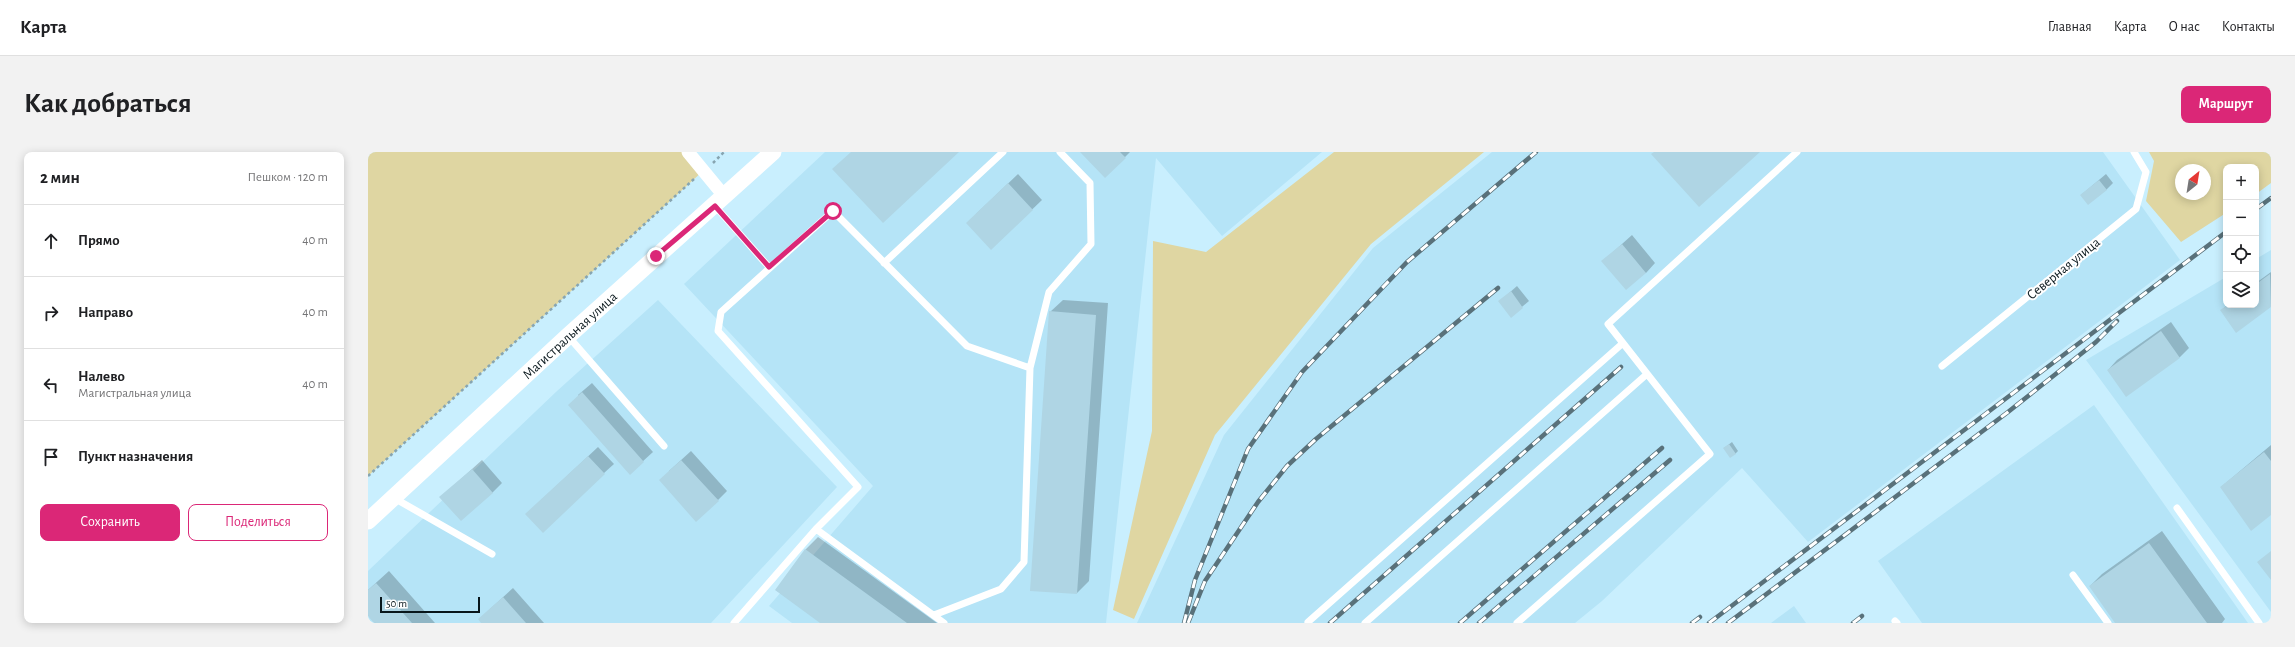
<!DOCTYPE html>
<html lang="ru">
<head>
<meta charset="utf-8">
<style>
  body { margin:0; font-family:"Alegreya Sans",sans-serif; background:#f2f2f2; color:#202124 }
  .controls { position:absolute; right:12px; top:12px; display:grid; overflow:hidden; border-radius:8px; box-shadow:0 2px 10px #0003 }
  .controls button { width:36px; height:36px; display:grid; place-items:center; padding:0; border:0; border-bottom:1px solid #e0e0e0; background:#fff; color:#202124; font:20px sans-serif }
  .compass { position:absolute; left:1807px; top:12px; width:36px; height:36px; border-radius:50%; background:#fff; box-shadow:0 2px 10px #0003; rotate:30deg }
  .scale { position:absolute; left:12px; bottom:10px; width:100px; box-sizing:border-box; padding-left:4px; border:2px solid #08161b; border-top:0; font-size:11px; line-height:14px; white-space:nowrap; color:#08161b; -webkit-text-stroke:3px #fff; paint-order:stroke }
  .stop { position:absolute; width:12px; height:12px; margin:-9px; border:3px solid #db2777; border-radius:50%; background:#fff }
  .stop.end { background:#db2777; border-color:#fff; box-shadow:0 1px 4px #0008 }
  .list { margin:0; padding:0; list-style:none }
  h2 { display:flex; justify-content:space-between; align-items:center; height:52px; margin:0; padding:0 16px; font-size:17px }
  h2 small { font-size:13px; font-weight:400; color:#757577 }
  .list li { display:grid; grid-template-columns:26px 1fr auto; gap:12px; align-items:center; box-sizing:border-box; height:72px; padding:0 16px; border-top:1px solid #e0e0e0 }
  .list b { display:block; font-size:15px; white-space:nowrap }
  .list p { margin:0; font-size:13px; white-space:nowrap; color:#757577 }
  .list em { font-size:13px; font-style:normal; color:#757577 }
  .actions { display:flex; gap:8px; padding:12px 16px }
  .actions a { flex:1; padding:9px 0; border:1px solid #db2777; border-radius:8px; text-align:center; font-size:14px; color:#db2777 }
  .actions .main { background:#db2777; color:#fff }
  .icon { flex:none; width:22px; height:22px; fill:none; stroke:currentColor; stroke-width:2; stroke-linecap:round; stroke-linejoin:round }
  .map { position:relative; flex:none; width:1903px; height:471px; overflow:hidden; border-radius:8px }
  header { display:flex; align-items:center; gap:24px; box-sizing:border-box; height:56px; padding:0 20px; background:#fff; border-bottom:1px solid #e0e0e0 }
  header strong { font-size:19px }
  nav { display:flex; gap:22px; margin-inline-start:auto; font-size:14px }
  .intro { display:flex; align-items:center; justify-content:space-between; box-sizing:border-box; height:96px; padding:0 24px }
  h1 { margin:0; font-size:28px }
  .button { padding:10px 18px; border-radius:8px; background:#db2777; color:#fff; font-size:14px; font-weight:700 }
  main { display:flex; gap:24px; padding:0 24px }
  aside { flex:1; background:#fff; border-radius:8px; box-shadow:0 2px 10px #0003 }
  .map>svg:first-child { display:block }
  .built { fill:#b5e4f7 }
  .green { fill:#dfd6a2; fill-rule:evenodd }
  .shadow { fill:#0003 }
  .building { fill:#afd5e4 }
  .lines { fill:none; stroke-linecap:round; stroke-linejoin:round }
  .path { stroke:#87a5b1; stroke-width:2.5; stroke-dasharray:3 3; stroke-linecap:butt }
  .service { stroke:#fff; stroke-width:7 }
  .minor { stroke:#fff; stroke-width:13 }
  .tertiary { stroke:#fff; stroke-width:17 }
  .rail-casing { stroke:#59717a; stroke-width:4.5 }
  .rail { stroke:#fff; stroke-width:3; stroke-dasharray:9; stroke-linecap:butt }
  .route { stroke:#db2777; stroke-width:5 }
  .labels { text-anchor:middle; stroke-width:4; stroke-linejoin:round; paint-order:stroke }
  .street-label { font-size:14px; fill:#08161b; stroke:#fff }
</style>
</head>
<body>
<header>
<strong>Карта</strong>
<nav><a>Главная</a><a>Карта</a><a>О нас</a><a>Контакты</a></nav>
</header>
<div class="intro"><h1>Как добраться</h1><a class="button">Маршрут</a></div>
<main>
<aside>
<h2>2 мин<small>Пешком · 120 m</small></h2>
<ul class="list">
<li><svg class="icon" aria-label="ahead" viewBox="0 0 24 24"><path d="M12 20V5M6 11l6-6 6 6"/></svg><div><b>Прямо</b></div><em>40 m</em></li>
<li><svg class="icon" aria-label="right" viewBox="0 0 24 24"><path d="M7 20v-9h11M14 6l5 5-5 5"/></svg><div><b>Направо</b></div><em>40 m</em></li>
<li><svg class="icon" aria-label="left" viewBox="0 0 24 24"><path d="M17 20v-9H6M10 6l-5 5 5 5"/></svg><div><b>Налево</b><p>Магистральная улица</p></div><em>40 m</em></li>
<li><svg class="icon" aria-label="arrive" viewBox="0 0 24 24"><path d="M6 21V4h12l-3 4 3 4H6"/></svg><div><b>Пункт назначения</b></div></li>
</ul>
<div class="actions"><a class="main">Сохранить</a><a>Поделиться</a></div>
</aside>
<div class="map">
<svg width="1903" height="471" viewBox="0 0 1903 471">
  <rect width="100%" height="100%" fill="#c9effe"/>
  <path class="built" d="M 457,0 L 954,0 L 854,84 L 788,6 L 738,471 L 424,471 L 401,454 L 505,334 L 316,132 Z
    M 1124,0 L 1735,0 L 1812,108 L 1440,390 L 1374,316 L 1234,449 L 1207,471 L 769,471 L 856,283 L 1005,96 Z
    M 1903,98 L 1903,460 L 1718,208 L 1858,125 L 1858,153 L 1888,153 L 1888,107 Z
    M 290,148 L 469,335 L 343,471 L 0,471 L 0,419 L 189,239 Z
    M 1726,253 L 1880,471 L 1554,471 L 1510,409 Z
    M 1426,454 L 1438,471 L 1403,471 Z"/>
  <path class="green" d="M 0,0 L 320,0 L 335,19 L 0,324 Z
    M 966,0 L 1116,0 L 1003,92 L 847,283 L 766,467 L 745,458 L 784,279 L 785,89 L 838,100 Z
    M 1781,0 L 1903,0 L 1903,31 L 1888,42 L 1888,15 L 1858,15 L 1858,61 L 1813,90 L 1778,49 L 1786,9 ZM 1813,18 L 1837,18 L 1837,42 L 1813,42 Z"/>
  <path class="shadow" d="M 713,0 L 762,0 L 757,5 Z
    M 650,22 L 674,48 L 623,97 L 608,62 Z
    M 1738,22 L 1745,31 L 1738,38 L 1713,43 Z
    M 1264,83 L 1287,111 L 1278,121 L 1235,109 Z
    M 1903,120 L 1903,154 L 1869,179 L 1854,158 L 1859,153 L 1888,153 L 1888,131 Z
    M 1149,134 L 1161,149 L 1143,164 L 1132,149 Z
    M 695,148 L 740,151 L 721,429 L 709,441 L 682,160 Z
    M 1803,170 L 1821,196 L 1812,205 L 1758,243 L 1740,218 L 1749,208 Z
    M 224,231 L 285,300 L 262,321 L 210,243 Z
    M 1364,290 L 1370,299 L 1367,302 L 1356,296 Z
    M 1903,293 L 1903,361 L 1853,335 Z
    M 230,295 L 246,312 L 236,321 L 168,353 Z
    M 323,299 L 359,339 L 350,348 L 301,319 Z
    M 114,308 L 134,331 L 124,341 L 73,345 Z
    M 1794,379 L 1857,467 L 1854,471 L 1749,471 L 1722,434 L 1734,422 Z
    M 450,385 L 569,471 L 454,471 L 408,438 L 438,397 Z
    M 21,419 L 67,471 L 7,471 L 0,463 L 0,438 Z
    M 145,436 L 176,471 L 114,471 L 121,458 Z"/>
  <path class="building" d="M 483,0 L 591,0 L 515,71 L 464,17 Z
    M 712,0 L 752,0 L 758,6 L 737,26 Z
    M 1286,0 L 1392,0 L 1331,55 L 1283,2 Z
    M 1731,28 L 1739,38 L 1720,53 L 1712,43 Z
    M 640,31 L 665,58 L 623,98 L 598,71 Z
    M 1254,92 L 1278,121 L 1258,138 L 1233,109 Z
    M 1902,122 L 1903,155 L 1868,181 L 1852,158 L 1860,153 L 1888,153 L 1888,132 Z
    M 1143,139 L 1155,156 L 1143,166 L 1130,149 Z
    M 681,159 L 728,163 L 709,442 L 662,439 Z
    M 1793,179 L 1812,206 L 1758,245 L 1739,218 Z
    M 214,240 L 276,310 L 262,323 L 200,253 Z
    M 1361,292 L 1368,302 L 1362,306 L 1355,296 Z
    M 1896,300 L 1903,309 L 1903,363 L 1883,379 L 1852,335 Z
    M 220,304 L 237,322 L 175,381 L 157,362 Z
    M 313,308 L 351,349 L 328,370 L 291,328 Z
    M 104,317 L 125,341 L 93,369 L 71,345 Z
    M 1781,391 L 1839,471 L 1747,471 L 1721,434 Z
    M 437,397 L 539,471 L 452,471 L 407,438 Z
    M 1903,399 L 1903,428 L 1889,410 Z
    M 8,431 L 44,471 L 6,471 L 0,464 L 0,438 Z
    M 135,445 L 158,471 L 113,471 L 110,467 Z"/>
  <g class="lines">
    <path class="path" d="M 345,11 L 356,0
      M 0,324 L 326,27"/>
    <path class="service" d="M 347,54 L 401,115
      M 516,111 L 635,0
      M 200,184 L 296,294
      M 1574,214 L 1768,57 L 1778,20 L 1766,0
      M 26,346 L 124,402
      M 1809,356 L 1891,471
      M 448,377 L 576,471
      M 1705,423 L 1740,471
      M 566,463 L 633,437 L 656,410 L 662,216 L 681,140 L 723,92 L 722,31 L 692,0
      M 1527,469 L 1529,471
      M 940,470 L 1255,191
      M 366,471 L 448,377 L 490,335 L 350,179 L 353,160 L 465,59 L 599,194 L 662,216
      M 997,471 L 1279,222
      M 1149,471 L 1342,302 L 1240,172 L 1429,0"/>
    <path class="minor" d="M 320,0 L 357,45"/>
    <path class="tertiary" id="s1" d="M 0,369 L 200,184 L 405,0"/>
    <defs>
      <path id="rail" d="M 1888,57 L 1903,46
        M 816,471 L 827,428 L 880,297 L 934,220 L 1039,110 L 1168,0
        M 820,471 L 837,429 L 890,350 L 919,314 L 948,287 L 1130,136
        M 962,471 L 1253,215
        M 1092,471 L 1294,296
        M 1111,471 L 1302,308
        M 1324,471 L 1332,465
        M 1341,471 L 1858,80
        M 1360,471 L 1640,260 L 1728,190 L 1749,169
        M 1485,471 L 1494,464"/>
    </defs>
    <use href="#rail" class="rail-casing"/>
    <use href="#rail" class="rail"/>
  </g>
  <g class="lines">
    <path class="route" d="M 288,104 L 347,54 L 401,115 L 465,59"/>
  </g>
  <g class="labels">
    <g class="street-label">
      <text transform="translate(1695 116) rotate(-39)" y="5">Северная улица</text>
      <text dy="5" stroke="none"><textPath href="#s1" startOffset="274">Магистральная улица</textPath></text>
    </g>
  </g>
</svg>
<div class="controls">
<button>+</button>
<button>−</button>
<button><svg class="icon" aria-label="locate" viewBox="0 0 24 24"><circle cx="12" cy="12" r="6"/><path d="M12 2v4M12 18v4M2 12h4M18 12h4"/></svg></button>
<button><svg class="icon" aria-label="layers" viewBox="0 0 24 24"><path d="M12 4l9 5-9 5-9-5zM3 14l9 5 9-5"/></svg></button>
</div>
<svg class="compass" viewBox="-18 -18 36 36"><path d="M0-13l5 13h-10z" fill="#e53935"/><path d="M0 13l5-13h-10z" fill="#757577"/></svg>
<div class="scale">50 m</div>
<div class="stop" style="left:465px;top:59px"></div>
<div class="stop end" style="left:288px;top:104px"></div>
</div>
</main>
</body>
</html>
